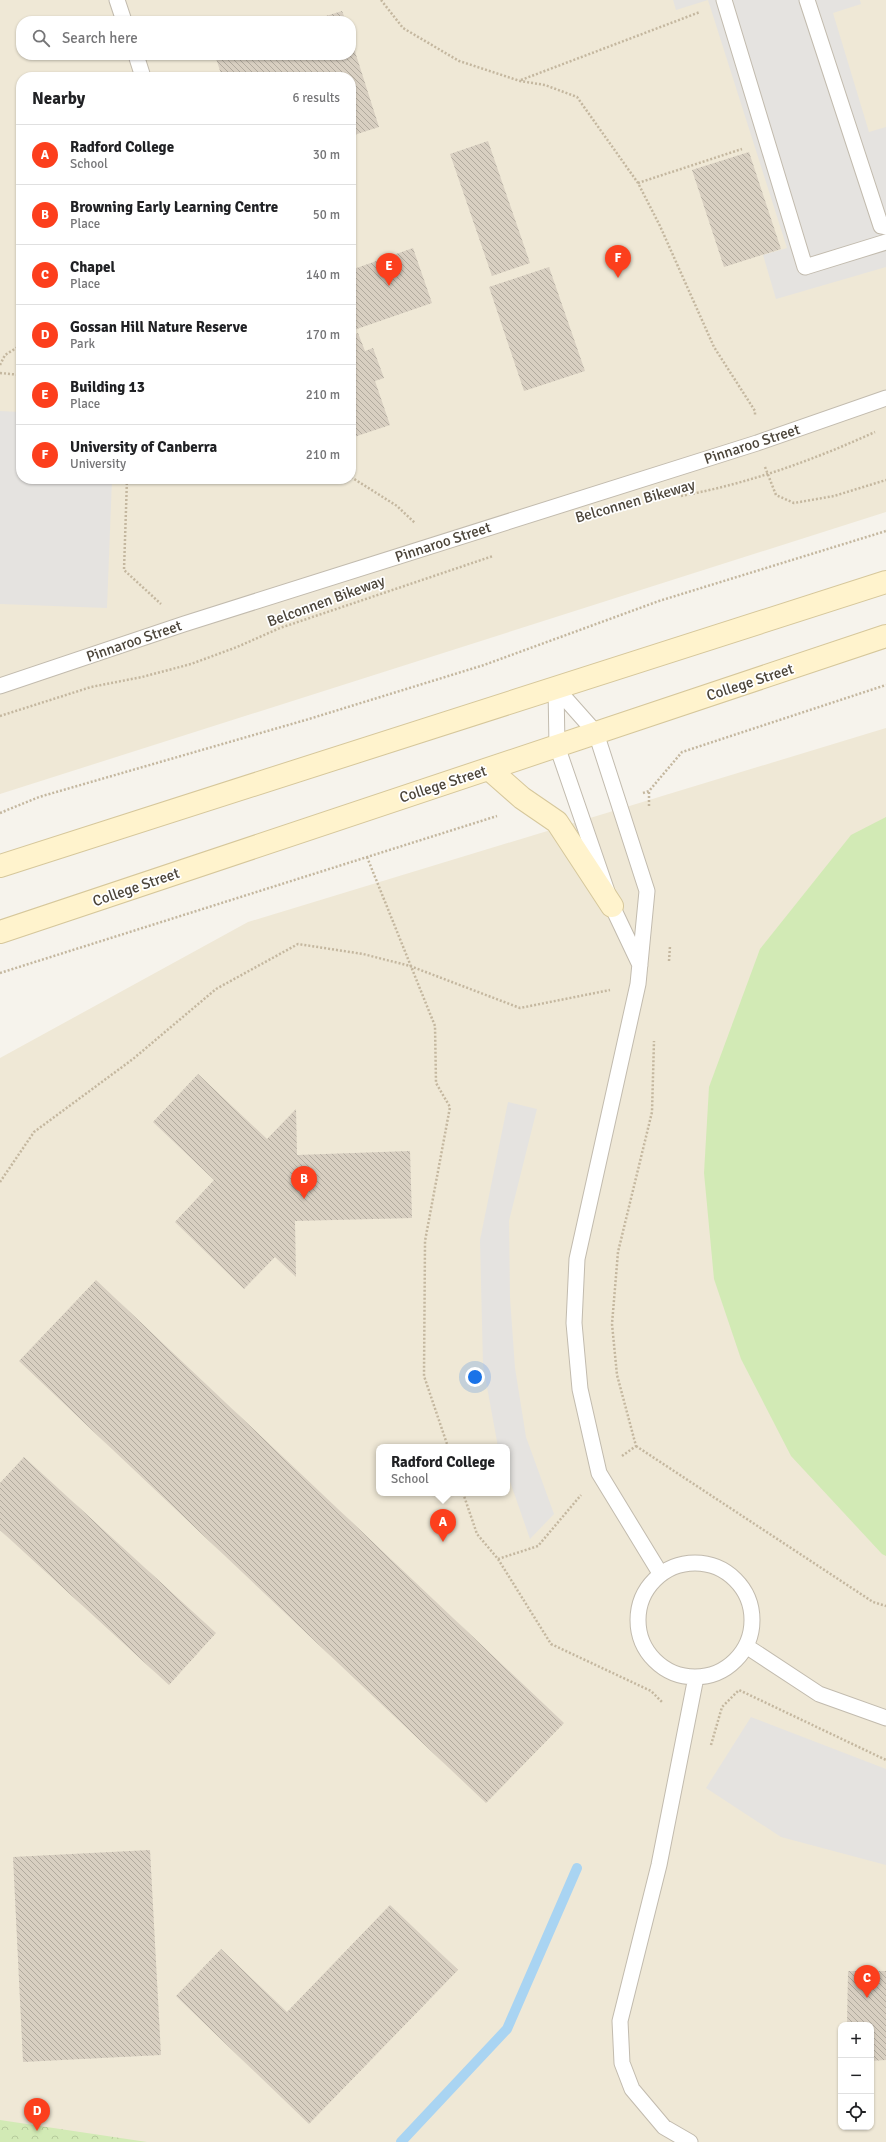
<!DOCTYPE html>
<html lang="en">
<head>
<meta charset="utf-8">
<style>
  body { margin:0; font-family:Signika,sans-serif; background:#f2f2f2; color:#202124 }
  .controls { position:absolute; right:12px; bottom:12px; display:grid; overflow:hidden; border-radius:8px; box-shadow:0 1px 3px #0004 }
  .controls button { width:36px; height:36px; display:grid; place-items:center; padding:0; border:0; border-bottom:1px solid #e0e0e0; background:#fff; color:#202124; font:20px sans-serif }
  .you { position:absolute; left:475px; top:1377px; width:14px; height:14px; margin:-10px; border:3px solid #fff; border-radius:50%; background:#1a73e8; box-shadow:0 0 0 6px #1a73e833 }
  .badge { display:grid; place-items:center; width:26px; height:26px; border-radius:50%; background:#fc3f1d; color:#fff; font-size:13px; font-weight:700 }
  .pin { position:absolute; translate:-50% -33px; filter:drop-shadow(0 1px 2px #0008) }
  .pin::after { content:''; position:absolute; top:21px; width:14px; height:12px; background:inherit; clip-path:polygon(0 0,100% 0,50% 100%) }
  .popup { position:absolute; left:376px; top:1444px; width:134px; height:52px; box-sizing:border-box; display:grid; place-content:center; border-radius:8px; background:#fff; filter:drop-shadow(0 1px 3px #0005); font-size:13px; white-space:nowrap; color:#757577 }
  .popup b { font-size:15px; color:#202124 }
  .popup::after { content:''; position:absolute; left:50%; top:100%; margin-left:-8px; border:8px solid transparent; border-top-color:#fff }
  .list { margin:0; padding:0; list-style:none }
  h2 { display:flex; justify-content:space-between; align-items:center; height:52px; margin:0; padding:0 16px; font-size:17px }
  h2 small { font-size:13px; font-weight:400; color:#757577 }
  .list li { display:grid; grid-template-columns:26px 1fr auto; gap:12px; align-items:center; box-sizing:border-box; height:60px; padding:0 16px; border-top:1px solid #e0e0e0 }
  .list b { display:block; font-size:15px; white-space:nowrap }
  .list p { margin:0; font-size:13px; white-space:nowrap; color:#757577 }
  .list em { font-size:13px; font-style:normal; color:#757577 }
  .icon { flex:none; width:22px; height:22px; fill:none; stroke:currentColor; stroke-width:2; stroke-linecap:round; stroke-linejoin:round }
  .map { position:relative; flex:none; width:886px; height:2142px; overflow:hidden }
  .search { position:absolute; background:#fff; box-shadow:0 1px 3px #0004; left:16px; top:16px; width:340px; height:44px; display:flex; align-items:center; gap:10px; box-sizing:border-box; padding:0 14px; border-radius:16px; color:#757577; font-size:15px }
  .panel { position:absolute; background:#fff; box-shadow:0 1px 3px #0004; left:16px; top:72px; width:340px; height:412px; border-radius:16px }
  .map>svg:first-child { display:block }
  .education { fill:#efe8d6; fill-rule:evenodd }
  .park { fill:url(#park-crowns) }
  .pitch { fill:#d2eab5 }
  .parking { fill:#e5e3e0 }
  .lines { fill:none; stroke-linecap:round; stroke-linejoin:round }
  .stream { stroke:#a9d4f2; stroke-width:10 }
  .building { fill:url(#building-back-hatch) }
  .lane-casing { stroke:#c2bbae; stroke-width:17 }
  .secondary-casing { stroke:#d6c79b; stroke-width:24 }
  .path { stroke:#c4b79f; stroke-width:2.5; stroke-dasharray:2 2; stroke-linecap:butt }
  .lane { stroke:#fff; stroke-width:15 }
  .secondary { stroke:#fff3cd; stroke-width:22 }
  .labels { text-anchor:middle; stroke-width:3.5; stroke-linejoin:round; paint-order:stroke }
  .street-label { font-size:15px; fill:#4b4439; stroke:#fff }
</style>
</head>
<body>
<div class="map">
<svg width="886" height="2142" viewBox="0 0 886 2142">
  <defs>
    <pattern id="park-crowns" width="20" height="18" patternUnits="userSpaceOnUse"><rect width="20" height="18" fill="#d2eab5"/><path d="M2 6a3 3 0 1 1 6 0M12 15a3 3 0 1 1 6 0" fill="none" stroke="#b6ca9c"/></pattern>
    <pattern id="building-back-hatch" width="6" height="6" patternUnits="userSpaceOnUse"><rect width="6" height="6" fill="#d8cfc1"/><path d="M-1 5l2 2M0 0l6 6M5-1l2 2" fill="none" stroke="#b1aa9e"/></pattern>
  </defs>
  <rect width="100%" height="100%" fill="#f6f3ec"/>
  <path class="education" d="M 0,0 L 886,0 L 886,512 L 0,794 ZM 21,21 L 351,21 L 351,55 L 21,55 ZM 21,77 L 351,77 L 351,479 L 21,479 Z
    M 886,728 L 886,2142 L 127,2142 L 0,2123 L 0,1058 L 248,922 ZM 379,1447 L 507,1447 L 507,1493 L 379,1493 ZM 841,2025 L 871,2025 L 871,2127 L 841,2127 Z"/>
  <path class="park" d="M 0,2120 L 147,2142 L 0,2142 Z"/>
  <path class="pitch" d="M 886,817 L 886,1556 L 882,1554 L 791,1456 L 741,1359 L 714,1279 L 704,1173 L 709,1087 L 760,949 L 851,835 Z"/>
  <path class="parking" d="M 673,0 L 708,0 L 676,10 Z
    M 708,0 L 860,0 L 861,4 L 833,13 L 869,132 L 886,127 L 886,267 L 776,299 L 763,255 L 787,248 Z
    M 0,411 L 21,412 L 21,479 L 112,479 L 107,608 L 0,604 Z
    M 508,1102 L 537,1109 L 509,1221 L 510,1298 L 515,1368 L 526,1437 L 554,1514 L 530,1539 L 507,1473 L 507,1447 L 498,1447 L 483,1365 L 480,1240 Z
    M 751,1717 L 886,1769 L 886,1865 L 781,1837 L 706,1788 Z"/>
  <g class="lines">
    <path class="stream" d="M 401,2142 L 507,2029 L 577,1868"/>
  </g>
  <path class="building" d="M 342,11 L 346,21 L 310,21 Z
    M 351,39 L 379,127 L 351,136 L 351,77 L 222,77 L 215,55 L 351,55 Z
    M 488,141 L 530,263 L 492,276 L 450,154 Z
    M 749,152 L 781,249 L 724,267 L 692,170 Z
    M 413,248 L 432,303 L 351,331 L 351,270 Z
    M 549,267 L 585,371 L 524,391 L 489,287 Z
    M 358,333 L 365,351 L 373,348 L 384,378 L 375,381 L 390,425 L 351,438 L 351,336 Z
    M 198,1074 L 267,1139 L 296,1109 L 297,1155 L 410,1151 L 412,1218 L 295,1221 L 296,1277 L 275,1257 L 244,1289 L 175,1222 L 214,1180 L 153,1122 Z
    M 96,1280 L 564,1723 L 486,1803 L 19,1361 Z
    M 24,1457 L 216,1633 L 169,1685 L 0,1530 L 0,1483 Z
    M 150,1850 L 161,2055 L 23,2062 L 13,1857 Z
    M 390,1905 L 458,1970 L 309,2124 L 176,1996 L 221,1949 L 287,2012 Z
    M 848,1971 L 886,1971 L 886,2060 L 871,2061 L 871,2025 L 847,2025 Z"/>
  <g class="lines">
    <defs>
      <path id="lane" d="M 117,0 L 124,21
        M 724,0 L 805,267 L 886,242
        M 807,0 L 881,226 L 886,227
        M 136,55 L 143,77
        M 0,686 L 184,624 L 757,443 L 886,398
        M 556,688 L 596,733 L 647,891 L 638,984 L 577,1259 L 574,1323 L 580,1389 L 599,1473 L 660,1573
        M 556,688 L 557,746 L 612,906 L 640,965
        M638 1620a57 57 0 1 1 114 0a57 57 0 1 1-114 0Z
        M 746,1646 L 819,1694 L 886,1718
        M 690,2142 L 664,2127 L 632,2089 L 622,2063 L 620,2021 L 659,1865 L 696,1677"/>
      <path id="secondary" d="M 489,769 L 522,798 L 557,822 L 612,906
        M 0,866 L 886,582
        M 0,932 L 886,636"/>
    </defs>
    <use href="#lane" class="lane-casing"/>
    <use href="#secondary" class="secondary-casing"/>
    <path class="path" d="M 381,0 L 403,28 L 459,61 L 520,81 L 545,85 L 577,97 L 638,183 L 660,226 L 714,347 L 755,411 L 755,416
      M 521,80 L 700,12
      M 638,183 L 742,149
      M 0,365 L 5,355 L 21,345
      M 0,373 L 21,375
      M 765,467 L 776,495 L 794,503 L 834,496 L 886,480
      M 351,477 L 397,506 L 415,523
      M 127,479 L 124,570 L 161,604
      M 681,496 C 750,483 811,461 875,432
      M 0,716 L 91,687 L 142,677 L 191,664 L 237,647 L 280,628 L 493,556
      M 643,793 L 649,791 L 682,752 L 886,685
      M 649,806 L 649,791
      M 0,813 L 39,797 L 309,719 L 484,665 L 659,601 L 886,531
      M 367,857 L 435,1026 L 436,1083 L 450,1107 L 425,1241 L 424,1376 L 448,1447
      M 669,961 L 670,946
      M 0,973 L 497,816
      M 0,1182 L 34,1132 L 133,1059 L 216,989 L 298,944 L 363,954 L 410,966 L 520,1008 L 610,990
      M 636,1446 L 873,1602 L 886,1606
      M 622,1456 L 636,1446 L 617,1375 L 612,1324 L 618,1252 L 652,1112 L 654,1041
      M 463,1493 L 477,1534 L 498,1559 L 551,1644 L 651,1691 L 663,1703
      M 498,1559 L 538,1546 L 581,1495
      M 711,1745 L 722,1707 L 739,1690 L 886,1760"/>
    <use href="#lane" class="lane"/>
    <use href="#secondary" class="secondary"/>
  </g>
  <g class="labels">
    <g class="street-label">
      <text transform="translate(752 444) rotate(-18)" y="5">Pinnaroo Street</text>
      <text transform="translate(635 501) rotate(-16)" y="5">Belconnen Bikeway</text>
      <text transform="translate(443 542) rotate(-18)" y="5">Pinnaroo Street</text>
      <text transform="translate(326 601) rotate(-20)" y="5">Belconnen Bikeway</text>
      <text transform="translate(134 641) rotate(-19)" y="5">Pinnaroo Street</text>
      <text transform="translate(750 682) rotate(-18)" y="5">College Street</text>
      <text transform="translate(443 784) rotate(-18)" y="5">College Street</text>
      <text transform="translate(136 887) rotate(-19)" y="5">College Street</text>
    </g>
  </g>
</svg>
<div class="controls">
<button>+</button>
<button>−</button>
<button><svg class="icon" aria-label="locate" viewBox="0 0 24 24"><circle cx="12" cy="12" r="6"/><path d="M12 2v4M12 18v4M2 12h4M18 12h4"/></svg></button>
</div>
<div class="you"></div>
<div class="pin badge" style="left:443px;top:1542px">A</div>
<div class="popup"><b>Radford College</b>School</div>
<div class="pin badge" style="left:304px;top:1199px">B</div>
<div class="pin badge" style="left:867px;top:1998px">C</div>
<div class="pin badge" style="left:37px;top:2131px">D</div>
<div class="pin badge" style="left:389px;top:286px">E</div>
<div class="pin badge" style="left:618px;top:278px">F</div>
<div class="search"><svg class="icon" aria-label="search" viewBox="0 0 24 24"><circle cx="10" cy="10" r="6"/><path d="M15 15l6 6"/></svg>Search here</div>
<section class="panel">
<h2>Nearby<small>6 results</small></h2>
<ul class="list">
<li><span class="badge">A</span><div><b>Radford College</b><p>School</p></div><em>30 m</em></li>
<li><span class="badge">B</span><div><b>Browning Early Learning Centre</b><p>Place</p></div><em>50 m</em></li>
<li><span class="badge">C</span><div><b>Chapel</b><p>Place</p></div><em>140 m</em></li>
<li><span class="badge">D</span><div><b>Gossan Hill Nature Reserve</b><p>Park</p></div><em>170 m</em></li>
<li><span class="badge">E</span><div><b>Building 13</b><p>Place</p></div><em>210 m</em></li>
<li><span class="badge">F</span><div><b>University of Canberra</b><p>University</p></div><em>210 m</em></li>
</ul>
</section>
</div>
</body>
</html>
